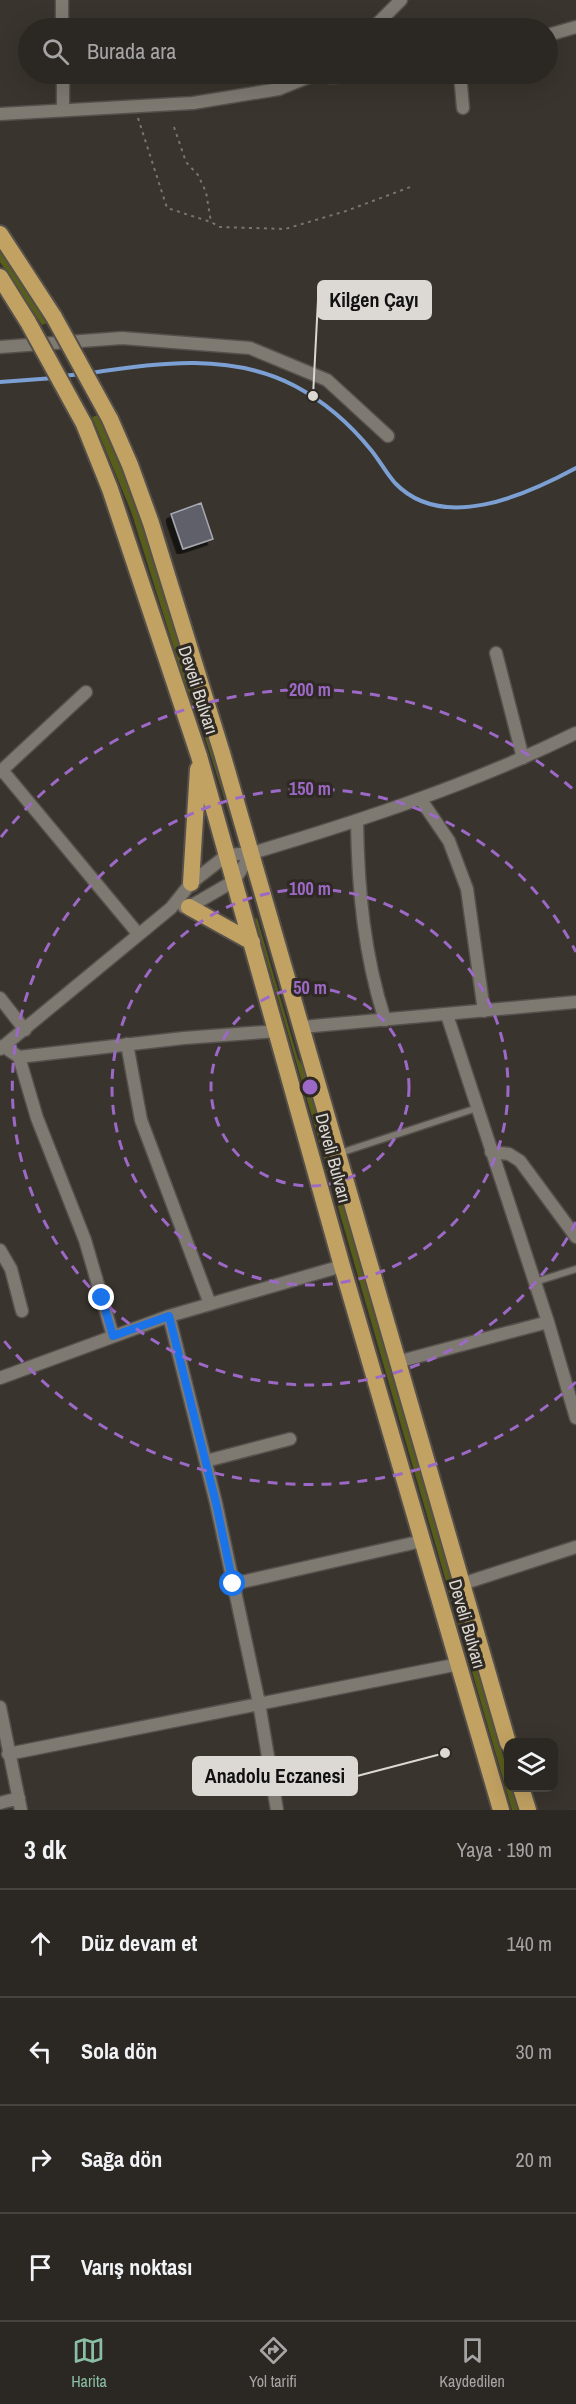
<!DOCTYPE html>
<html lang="tr">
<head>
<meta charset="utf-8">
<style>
  body { margin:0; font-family:"Archivo Narrow",sans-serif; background:#332f2a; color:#f1f3f6 }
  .controls { position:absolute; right:18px; bottom:18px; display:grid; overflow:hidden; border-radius:12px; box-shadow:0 6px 24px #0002 }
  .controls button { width:54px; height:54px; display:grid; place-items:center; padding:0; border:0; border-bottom:2px solid #474440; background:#2b2722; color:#f1f3f6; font:30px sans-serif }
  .stop { position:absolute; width:18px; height:18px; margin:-14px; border:4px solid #1a73e8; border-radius:50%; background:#fff }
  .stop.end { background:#1a73e8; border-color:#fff; box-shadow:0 2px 6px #0008 }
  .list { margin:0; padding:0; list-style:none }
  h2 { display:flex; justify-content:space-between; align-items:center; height:78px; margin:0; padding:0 24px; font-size:26px }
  h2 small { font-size:20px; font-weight:400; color:#a6a5a5 }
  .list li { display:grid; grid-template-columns:39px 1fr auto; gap:18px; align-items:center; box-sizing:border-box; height:108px; padding:0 24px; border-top:2px solid #474440 }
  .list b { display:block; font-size:22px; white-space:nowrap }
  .list em { font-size:20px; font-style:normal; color:#a6a5a5 }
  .icon { flex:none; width:33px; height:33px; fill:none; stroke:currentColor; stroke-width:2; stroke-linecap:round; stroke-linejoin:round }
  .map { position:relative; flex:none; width:576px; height:1810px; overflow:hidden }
  .search { position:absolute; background:#2b2722; box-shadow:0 6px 24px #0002; left:18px; right:18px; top:18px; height:66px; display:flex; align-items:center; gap:15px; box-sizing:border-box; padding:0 21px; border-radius:33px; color:#a6a5a5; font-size:22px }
  .sheet { height:510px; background:#2b2722 }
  nav { display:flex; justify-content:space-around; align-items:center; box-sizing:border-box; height:84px; border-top:2px solid #474440; background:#2b2722; font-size:16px; color:#a6a5a5 }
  nav a { display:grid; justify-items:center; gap:3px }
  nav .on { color:#8abfa5 }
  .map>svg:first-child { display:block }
  .green { fill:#595d1c }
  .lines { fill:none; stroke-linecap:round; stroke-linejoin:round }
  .stream { stroke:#7ca0d3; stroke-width:4 }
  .building { fill:#5f6069; stroke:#a7a8b2; stroke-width:1.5; filter:url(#shadow) }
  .service-casing { stroke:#55504b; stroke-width:9 }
  .minor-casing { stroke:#55504b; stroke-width:15 }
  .tertiary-casing { stroke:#55504b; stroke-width:15 }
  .trunk-casing { stroke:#55504b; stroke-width:20 }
  .path { stroke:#79756f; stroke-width:2; stroke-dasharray:3 4.5; stroke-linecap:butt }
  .service { stroke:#7e7971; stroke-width:6 }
  .minor { stroke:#7e7971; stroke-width:12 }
  .tertiary { stroke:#7e7971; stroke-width:12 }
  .trunk { stroke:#c2a262; stroke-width:16 }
  .trunk-bridge-casing { stroke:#55504b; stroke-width:20; stroke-linecap:butt }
  .trunk-bridge { stroke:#c2a262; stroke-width:16 }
  .route { stroke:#1a73e8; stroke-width:8 }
  .ring { fill:none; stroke:#9d69c7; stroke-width:3; stroke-dasharray:10 8 }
  .labels { text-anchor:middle; stroke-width:6; stroke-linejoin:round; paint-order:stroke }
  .street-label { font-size:18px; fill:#dcd9d5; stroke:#2e2a23 }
  .centre { fill:#9d69c7; stroke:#2e2a23; stroke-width:3 }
  .ring-label { font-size:18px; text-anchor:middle; font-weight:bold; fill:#9d69c7; stroke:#2e2a23; stroke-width:6; stroke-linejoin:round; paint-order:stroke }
  .leader { fill:none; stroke:#dcd9d5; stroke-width:2 }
  .callout-dot { fill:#dcd9d5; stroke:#2e2a23; stroke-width:2 }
  .callout { fill:#dcd9d5; stroke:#dcd9d5; stroke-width:2 }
  .callout-label { font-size:20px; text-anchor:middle; font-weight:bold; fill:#111 }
</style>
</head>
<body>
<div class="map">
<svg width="576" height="1810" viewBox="0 0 576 1810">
  <defs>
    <filter id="shadow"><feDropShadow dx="-5.5" dy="5.5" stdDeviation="0" flood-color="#0009"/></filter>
  </defs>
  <rect width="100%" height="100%" fill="#39342d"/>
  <path class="green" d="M 0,247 L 49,322 L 42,325 L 0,262 Z
    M 98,415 L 131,491 L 238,830 L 235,832 L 202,728 L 182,674 L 131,511 L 92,417 Z
    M 257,918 L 298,1059 L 304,1067 L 508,1773 L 508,1788 L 513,1788 L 519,1810 L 512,1810 L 255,919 Z"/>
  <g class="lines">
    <path class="stream" d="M 91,373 C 158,362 233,353 295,386 C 325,402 350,424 371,450 C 380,461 386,473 395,483 C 443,533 526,495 576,468
      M 64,376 L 80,374
      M 0,382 L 54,378"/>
  </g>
  <path class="building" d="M 201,503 L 213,539 L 183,549 L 171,514 Z"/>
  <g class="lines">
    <defs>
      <path id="service" d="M 340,1153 L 477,1108
        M 535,1282 L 576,1269"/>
      <path id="minor" d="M 62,0 L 62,28
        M 548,35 L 576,27
        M 63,74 L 63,110
        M 460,74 L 463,108
        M 312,76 L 334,77 L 368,74
        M 0,347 L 122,338 L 250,348 L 327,380 L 388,436
        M 496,653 L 523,758
        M 2,770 L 135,930 L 137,935
        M 0,772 L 86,692
        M 421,800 L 449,841 L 467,889 L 484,1011
        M 357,821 C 358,890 364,955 385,1020
        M 252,853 C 363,820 472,784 576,733
        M 0,998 L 25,1030
        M 447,1015 L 548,1322 L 576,1418
        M 127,1044 L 141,1120 L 210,1304
        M 3,1046 L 19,1057 L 37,1118 L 85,1240 L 113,1336
        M 19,1057 L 184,1038 L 278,1031
        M 491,1152 L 509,1154 L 520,1161 L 576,1237
        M 0,1250 L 11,1269 L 22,1311
        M 169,1316 L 216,1503 L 259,1703 L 277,1810
        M 397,1362 L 548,1322
        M 0,1378 L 169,1316 L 342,1266
        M 206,1461 L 290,1439
        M 233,1584 L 422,1541
        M 462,1584 L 576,1547
        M 0,1707 L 21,1810
        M 8,1754 L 459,1664
        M 0,1803 L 19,1798"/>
      <path id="tertiary" d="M 373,28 L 401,0
        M 0,114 L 193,103 L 279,89 L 316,74
        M 184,907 L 189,907 L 234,881 L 252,853
        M 302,1027 L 576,1002
        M 0,1049 L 171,908 L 191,883 L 227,855 L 252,853"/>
      <path id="trunk" d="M 0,234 L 54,317
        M 0,277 L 28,322
        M 110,419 L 130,465 L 151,523 L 222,753 L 508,1743
        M 84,424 L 110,489 L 199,756 L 342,1266 L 501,1810
        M 191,883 L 198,769
        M 189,907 L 252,942
        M 521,1788 L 528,1810"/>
    </defs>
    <use href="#service" class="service-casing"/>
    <use href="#minor" class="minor-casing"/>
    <use href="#tertiary" class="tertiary-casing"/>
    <use href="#trunk" class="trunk-casing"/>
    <path class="path" d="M 138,118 L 167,208 L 211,222 L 220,227 L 285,229 L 346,211 L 413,186
      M 174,127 L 186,162 L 198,175 L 206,192 L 211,222"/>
    <use href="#service" class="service"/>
    <use href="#minor" class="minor"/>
    <use href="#tertiary" class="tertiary"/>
    <use href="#trunk" class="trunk"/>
    <defs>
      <path id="trunk-bridge" d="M 54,317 L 110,419
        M 28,322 L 84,424"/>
    </defs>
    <use href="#trunk-bridge" class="trunk-bridge-casing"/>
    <use href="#trunk-bridge" class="trunk-bridge"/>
  </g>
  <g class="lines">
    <path class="route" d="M 102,1298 L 113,1336 L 169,1316 L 216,1503 L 233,1584"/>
  </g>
  <g class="ring">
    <circle cx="310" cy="1087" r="99"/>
    <circle cx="310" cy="1087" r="198"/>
    <path d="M576 1222A298 298 0 1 1 576 952"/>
    <path d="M576 1382A397 397 0 0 1 1 1337M1 837A397 397 0 0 1 576 792"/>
  </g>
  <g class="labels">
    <g class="street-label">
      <text transform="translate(198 690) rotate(72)" y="6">Develi Bulvarı</text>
      <text transform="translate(333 1158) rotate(75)" y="6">Develi Bulvarı</text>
      <text transform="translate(467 1624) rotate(74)" y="6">Develi Bulvarı</text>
    </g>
  </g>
  <circle cx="310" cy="1087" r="9" class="centre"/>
  <g class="ring-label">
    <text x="310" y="696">200 m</text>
    <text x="310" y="795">150 m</text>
    <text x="310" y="895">100 m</text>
    <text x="310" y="994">50 m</text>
  </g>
  <path class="leader" d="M313 396L318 300M445 1753L357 1776"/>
  <g class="callout-dot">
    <circle cx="313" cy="396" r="6"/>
    <circle cx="445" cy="1753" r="6"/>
  </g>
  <g class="callout">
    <rect x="318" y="281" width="113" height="38" rx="6"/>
    <rect x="193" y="1757" width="164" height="38" rx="6"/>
  </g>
  <g class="callout-label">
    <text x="374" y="307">Kilgen Çayı</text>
    <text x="275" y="1783">Anadolu Eczanesi</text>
  </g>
</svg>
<div class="controls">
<button><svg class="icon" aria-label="layers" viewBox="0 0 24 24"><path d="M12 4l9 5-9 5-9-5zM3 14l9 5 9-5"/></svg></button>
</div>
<div class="stop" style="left:233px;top:1584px"></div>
<div class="stop end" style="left:102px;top:1298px"></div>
<div class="search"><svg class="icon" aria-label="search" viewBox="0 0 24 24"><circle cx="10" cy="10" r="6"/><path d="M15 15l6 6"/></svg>Burada ara</div>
</div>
<section class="sheet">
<h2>3 dk<small>Yaya · 190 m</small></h2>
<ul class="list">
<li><svg class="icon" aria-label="ahead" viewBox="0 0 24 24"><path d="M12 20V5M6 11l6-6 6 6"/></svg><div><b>Düz devam et</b></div><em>140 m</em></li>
<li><svg class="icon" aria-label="left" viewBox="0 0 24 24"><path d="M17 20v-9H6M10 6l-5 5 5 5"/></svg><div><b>Sola dön</b></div><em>30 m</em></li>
<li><svg class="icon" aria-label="right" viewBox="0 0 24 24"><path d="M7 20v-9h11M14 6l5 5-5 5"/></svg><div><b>Sağa dön</b></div><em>20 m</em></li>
<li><svg class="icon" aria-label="arrive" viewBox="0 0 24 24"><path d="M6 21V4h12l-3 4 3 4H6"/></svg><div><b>Varış noktası</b></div></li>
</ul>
</section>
<nav>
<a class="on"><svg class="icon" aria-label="map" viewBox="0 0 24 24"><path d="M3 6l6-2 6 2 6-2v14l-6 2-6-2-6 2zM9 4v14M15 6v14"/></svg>Harita</a>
<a><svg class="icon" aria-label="directions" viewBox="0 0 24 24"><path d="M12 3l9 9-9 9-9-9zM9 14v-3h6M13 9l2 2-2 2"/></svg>Yol tarifi</a>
<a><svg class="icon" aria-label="saved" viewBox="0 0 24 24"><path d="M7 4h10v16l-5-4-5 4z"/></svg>Kaydedilen</a>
</nav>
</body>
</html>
